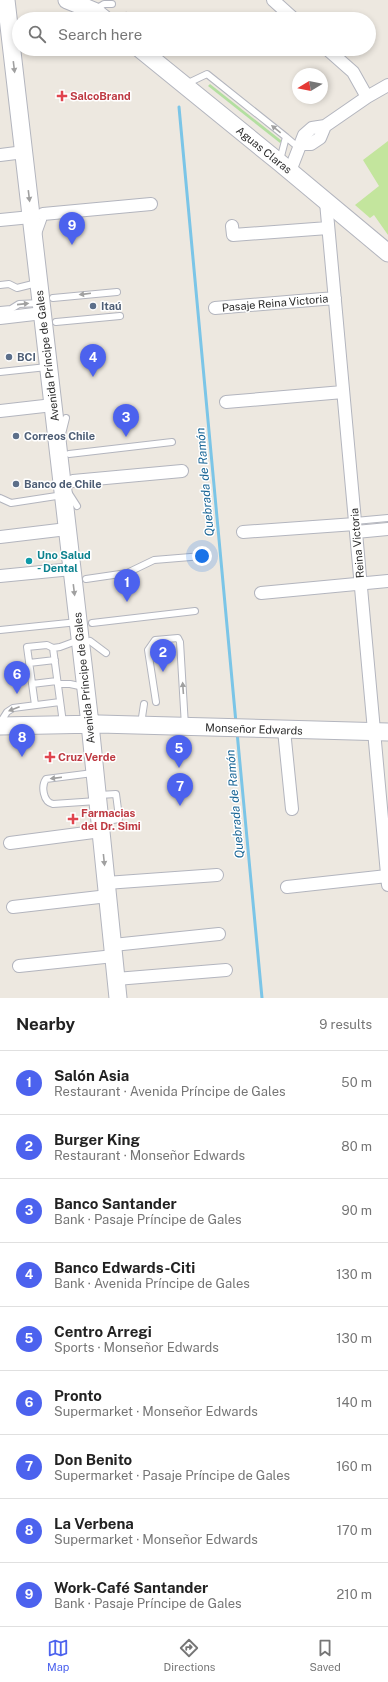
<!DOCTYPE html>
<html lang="en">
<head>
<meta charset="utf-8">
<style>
  body { margin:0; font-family:"Public Sans",sans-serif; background:#f2f2f2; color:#222 }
  .compass { position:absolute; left:292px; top:68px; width:36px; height:36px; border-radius:50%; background:#fff; box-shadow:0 2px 6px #0003; rotate:260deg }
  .you { position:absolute; left:202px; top:556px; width:14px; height:14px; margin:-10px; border:3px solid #fff; border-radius:50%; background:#1a73e8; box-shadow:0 0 0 6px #1a73e833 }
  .badge { display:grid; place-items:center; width:26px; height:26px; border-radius:50%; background:#4c62ee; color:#fff; font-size:13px; font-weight:700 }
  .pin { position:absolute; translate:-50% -33px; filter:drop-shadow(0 1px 2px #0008) }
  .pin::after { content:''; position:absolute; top:21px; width:14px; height:12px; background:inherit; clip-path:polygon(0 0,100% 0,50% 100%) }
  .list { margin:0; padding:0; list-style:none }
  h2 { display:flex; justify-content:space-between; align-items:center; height:52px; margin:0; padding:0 16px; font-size:17px }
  h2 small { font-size:13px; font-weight:400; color:#767676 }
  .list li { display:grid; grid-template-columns:26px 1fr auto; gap:12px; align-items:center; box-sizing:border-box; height:64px; padding:0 16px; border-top:1px solid #e0e0e0 }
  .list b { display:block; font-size:15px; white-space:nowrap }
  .list p { margin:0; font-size:13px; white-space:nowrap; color:#767676 }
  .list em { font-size:13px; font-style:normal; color:#767676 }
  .icon { flex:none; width:22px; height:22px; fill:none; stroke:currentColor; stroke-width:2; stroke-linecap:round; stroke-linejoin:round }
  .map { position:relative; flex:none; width:388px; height:998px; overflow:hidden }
  .search { position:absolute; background:#fff; box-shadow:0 2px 6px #0003; left:12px; right:12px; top:12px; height:44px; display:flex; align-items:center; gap:10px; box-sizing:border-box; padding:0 14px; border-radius:22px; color:#767676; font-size:15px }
  .sheet { height:628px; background:#fff }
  nav { display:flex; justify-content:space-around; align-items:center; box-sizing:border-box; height:56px; border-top:1px solid #e0e0e0; background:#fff; font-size:11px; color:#767676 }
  nav a { display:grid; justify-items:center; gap:2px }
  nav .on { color:#4c62ee }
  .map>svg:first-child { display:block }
  .green { fill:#b3dfa0 }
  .pitch { fill:#c3e59d }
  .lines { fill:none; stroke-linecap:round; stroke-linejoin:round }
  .stream { stroke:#7bc5e7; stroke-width:3 }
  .lane-casing { stroke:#b3b5be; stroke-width:8 }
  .street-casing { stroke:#b3b5be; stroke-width:14 }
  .secondary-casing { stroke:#b3b5be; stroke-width:19 }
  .lane { stroke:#fff; stroke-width:6 }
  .street { stroke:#fff; stroke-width:12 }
  .secondary { stroke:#fff; stroke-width:17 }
  .oneway { fill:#a0a0a0 }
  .health-dot { fill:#e0444e; stroke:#fff; stroke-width:1.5 }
  .service-dot { fill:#5c6f8a; stroke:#fff; stroke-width:1.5 }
  .culture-dot { fill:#0f9aa8; stroke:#fff; stroke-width:1.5 }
  .labels { text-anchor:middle; stroke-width:3; stroke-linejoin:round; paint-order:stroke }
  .health-label { font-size:11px; font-weight:bold; fill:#be3a42; stroke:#fff; text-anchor:start }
  .street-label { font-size:11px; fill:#2c2c2c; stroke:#fff }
  .service-label { font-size:11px; font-weight:bold; fill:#4e5e75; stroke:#fff; text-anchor:start }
  .culture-label { font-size:11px; font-weight:bold; fill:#0d838f; stroke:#fff; text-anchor:start }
  .water-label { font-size:12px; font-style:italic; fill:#176495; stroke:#fff }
</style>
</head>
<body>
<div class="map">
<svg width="388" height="998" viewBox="0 0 388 998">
  <rect width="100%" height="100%" fill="#ede8e0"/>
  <path class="green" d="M 210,84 L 282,141 L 280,143 L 208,86 Z"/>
  <path class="pitch" d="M 388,141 L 388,235 L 374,215 L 370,218 L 355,205 L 379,186 L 363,160 Z"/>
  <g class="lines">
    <path class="stream" d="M 179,107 L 236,723
      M 237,732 L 262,998"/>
    <defs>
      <path id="lane" d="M 96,9 L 104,4 L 112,4
        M 126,16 L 128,19
        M 186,84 L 207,74 L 286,137 L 280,160
        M 286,137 L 299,148
        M 38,234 L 43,220
        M 0,285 L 9,284 L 17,288 L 37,283
        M 53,298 L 117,292
        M 0,310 L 11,309 L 19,304 L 40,303
        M 56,322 L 120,316
        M 0,372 L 47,367
        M 62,434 L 66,418
        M 69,454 L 172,442
        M 68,492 L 77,506
        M 0,498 L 11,503 L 63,495
        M 355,521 L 388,518
        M 86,579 L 127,573 L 154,560 L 203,556
        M 92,623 L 195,611
        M 0,630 L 78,622
        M 90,641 L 106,653
        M 53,648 L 63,723
        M 29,663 L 55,660
        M 32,684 L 57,681
        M 58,684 L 70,684 L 84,687
        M 156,702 L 148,650 L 155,640 L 178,638 L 180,642 L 185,726
        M 35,705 L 27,647 L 47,645 L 53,648 L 60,647 L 79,640
        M 0,723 L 7,712 L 13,708 L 60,702
        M 141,724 L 144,704
        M 93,773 L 46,779 C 41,786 43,802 53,804 L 97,801
        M 99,795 L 116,794 L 119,817 L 119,819 L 100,822"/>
      <path id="street" d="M 273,0 L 294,19
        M 367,97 L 388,85
        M 301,144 L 311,144 L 320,138 L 325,126 L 367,97 L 353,72 L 327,49
        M 0,155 L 24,152
        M 290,171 L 304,135 L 312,128 L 325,126
        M 326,202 L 388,885
        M 43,214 L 151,204
        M 0,220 L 31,217
        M 232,226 L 233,235 L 328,228
        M 215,308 L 335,298
        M 0,318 L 43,313
        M 226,402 L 343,392
        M 0,411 L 53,405
        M 73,481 L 182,471
        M 243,532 L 355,524
        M 356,532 L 388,529
        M 0,537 L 67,529
        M 0,576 L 72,569
        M 261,593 L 388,581
        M 284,730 L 292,809
        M 10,843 L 101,831
        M 106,883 L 217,875
        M 287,887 L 387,876
        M 13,907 L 108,896
        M 113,945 L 219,934
        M 19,966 L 114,956
        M 116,979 L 226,970"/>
      <path id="secondary" d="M 6,0 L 90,724 L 118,998
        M 67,0 L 94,11 L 104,19
        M 140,49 L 279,162 L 388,253
        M 0,726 L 99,724 L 388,732"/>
    </defs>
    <use href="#lane" class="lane-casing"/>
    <use href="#street" class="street-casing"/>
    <use href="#secondary" class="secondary-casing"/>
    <use href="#lane" class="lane"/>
    <use href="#street" class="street"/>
    <use href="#secondary" class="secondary"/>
  </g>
  <defs><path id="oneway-solid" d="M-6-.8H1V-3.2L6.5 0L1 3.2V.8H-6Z"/></defs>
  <g class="oneway">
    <use href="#oneway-solid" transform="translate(14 67) rotate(83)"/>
    <use href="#oneway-solid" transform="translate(276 129) rotate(-141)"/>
    <use href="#oneway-solid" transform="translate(29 196) rotate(83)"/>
    <use href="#oneway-solid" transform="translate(85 294) rotate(173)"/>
    <use href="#oneway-solid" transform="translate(23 304) rotate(-6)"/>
    <use href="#oneway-solid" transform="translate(74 590) rotate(83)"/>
    <use href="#oneway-solid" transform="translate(183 688) rotate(-94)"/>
    <use href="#oneway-solid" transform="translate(14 709) rotate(159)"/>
    <use href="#oneway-solid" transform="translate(56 778) rotate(173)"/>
    <use href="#oneway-solid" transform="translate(104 860) rotate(84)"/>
  </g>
  <g class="health-dot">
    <path d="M60 90h4v4h4v4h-4v4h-4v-4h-4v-4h4z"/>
    <path d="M48 751h4v4h4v4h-4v4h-4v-4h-4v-4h4z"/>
    <path d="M71 813h4v4h4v4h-4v4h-4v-4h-4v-4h4z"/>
  </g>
  <g class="service-dot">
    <circle cx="93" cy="306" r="4"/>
    <circle cx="9" cy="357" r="4"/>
    <circle cx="16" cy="436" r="4"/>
    <circle cx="16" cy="484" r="4"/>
  </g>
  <circle class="culture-dot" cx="29" cy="561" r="4"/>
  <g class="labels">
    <g class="health-label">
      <text x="70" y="100">SalcoBrand</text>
      <text x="58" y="761">Cruz Verde</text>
      <text x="81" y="817">Farmacias<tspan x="81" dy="13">del Dr. Simi</tspan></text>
    </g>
    <g class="street-label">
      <text transform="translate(264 150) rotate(39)" y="4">Aguas Claras</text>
      <text transform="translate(275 303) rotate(-5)" y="4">Pasaje Reina Victoria</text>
      <text transform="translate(47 356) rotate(-97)" y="4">Avenida Príncipe de Gales</text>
      <text transform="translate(357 543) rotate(-95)" y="4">Reina Victoria</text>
      <text transform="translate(84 678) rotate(-96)" y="4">Avenida Príncipe de Gales</text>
      <text transform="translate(254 729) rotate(2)" y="4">Monseñor Edwards</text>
    </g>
    <g class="service-label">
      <text x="101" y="310">Itaú</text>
      <text x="17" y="361">BCI</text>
      <text x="24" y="440">Correos Chile</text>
      <text x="24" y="488">Banco de Chile</text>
    </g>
    <g class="culture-label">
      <text x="37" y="559">Uno Salud<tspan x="37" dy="13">- Dental</tspan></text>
    </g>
    <g class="water-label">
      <text transform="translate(205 482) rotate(-95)" y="4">Quebrada de Ramón</text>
      <text transform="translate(235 804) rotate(-95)" y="4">Quebrada de Ramón</text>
    </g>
  </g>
</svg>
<svg class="compass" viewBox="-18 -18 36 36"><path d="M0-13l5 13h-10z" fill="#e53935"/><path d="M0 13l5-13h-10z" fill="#767676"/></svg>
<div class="you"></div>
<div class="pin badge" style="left:127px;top:602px">1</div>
<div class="pin badge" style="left:163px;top:672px">2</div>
<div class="pin badge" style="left:126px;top:437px">3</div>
<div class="pin badge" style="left:93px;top:377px">4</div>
<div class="pin badge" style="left:179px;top:768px">5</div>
<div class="pin badge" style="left:17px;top:694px">6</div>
<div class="pin badge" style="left:180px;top:806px">7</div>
<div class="pin badge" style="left:22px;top:757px">8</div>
<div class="pin badge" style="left:72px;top:245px">9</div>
<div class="search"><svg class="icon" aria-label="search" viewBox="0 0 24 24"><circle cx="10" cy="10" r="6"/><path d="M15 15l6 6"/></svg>Search here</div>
</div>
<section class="sheet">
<h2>Nearby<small>9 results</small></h2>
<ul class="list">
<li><span class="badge">1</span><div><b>Salón Asia</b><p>Restaurant · Avenida Príncipe de Gales</p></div><em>50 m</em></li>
<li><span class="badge">2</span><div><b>Burger King</b><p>Restaurant · Monseñor Edwards</p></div><em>80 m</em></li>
<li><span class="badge">3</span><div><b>Banco Santander</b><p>Bank · Pasaje Príncipe de Gales</p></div><em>90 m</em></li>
<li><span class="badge">4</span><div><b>Banco Edwards-Citi</b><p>Bank · Avenida Príncipe de Gales</p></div><em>130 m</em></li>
<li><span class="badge">5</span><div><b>Centro Arregi</b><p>Sports · Monseñor Edwards</p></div><em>130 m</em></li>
<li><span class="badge">6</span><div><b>Pronto</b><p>Supermarket · Monseñor Edwards</p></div><em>140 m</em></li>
<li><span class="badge">7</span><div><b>Don Benito</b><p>Supermarket · Pasaje Príncipe de Gales</p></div><em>160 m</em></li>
<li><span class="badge">8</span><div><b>La Verbena</b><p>Supermarket · Monseñor Edwards</p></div><em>170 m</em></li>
<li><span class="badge">9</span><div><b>Work-Café Santander</b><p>Bank · Pasaje Príncipe de Gales</p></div><em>210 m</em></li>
</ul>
</section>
<nav>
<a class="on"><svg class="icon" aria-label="map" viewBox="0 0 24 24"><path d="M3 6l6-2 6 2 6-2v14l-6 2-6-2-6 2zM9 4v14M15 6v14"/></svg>Map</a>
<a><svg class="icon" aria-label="directions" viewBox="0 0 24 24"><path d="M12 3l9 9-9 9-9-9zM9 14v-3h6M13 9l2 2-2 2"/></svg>Directions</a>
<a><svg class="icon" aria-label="saved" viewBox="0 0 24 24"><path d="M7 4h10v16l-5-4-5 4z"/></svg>Saved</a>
</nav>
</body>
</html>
